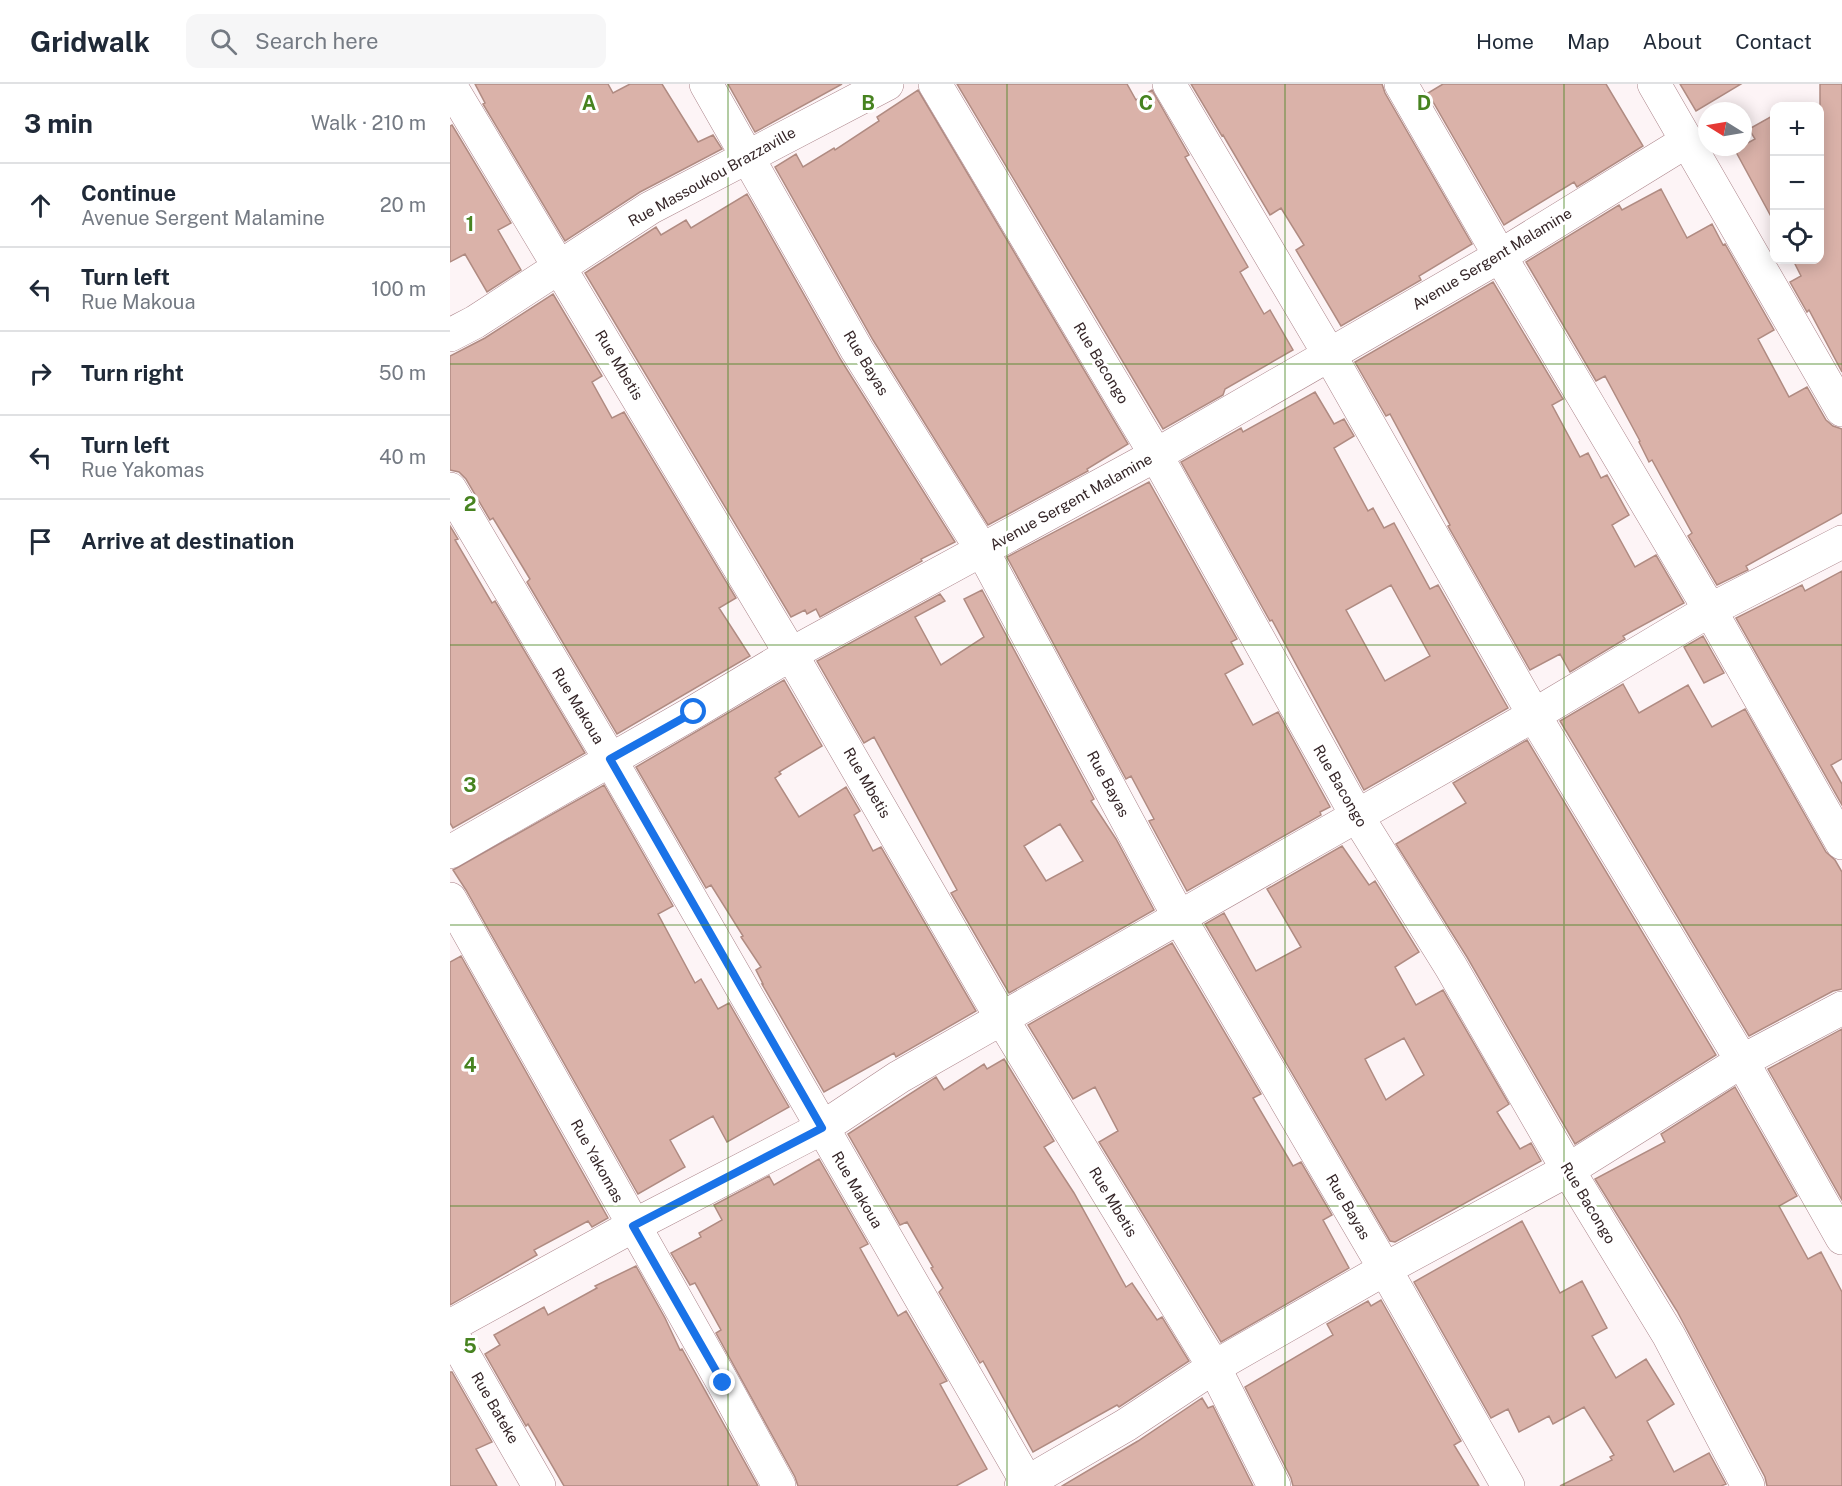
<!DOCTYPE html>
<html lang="en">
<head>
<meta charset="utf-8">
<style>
  body { margin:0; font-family:"Public Sans",sans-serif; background:#f6f6f7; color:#1f2937 }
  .controls { position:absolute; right:18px; top:18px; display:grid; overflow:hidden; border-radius:12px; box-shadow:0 3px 15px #0003 }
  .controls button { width:54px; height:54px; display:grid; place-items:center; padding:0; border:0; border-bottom:2px solid #e0e1e3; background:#fff; color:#1f2937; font:30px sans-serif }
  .compass { position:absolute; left:1248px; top:18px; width:54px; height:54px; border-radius:50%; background:#fff; box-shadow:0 3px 15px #0003; rotate:281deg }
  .stop { position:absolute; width:18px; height:18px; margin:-14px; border:4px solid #1a73e8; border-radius:50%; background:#fff }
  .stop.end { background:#1a73e8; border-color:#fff; box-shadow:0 2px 6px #0008 }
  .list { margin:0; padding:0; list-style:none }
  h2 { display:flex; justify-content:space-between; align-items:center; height:78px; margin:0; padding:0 24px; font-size:26px }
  h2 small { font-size:20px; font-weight:400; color:#747a83 }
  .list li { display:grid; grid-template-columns:39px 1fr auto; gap:18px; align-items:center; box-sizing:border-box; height:84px; padding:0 24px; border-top:2px solid #e0e1e3 }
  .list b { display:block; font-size:22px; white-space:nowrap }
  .list p { margin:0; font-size:20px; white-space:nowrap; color:#747a83 }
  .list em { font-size:20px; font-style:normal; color:#747a83 }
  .icon { flex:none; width:33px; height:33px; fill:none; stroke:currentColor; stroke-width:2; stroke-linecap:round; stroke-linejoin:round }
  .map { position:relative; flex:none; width:1392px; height:1402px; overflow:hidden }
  header { display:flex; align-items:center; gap:36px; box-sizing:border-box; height:84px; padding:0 30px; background:#fff; border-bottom:2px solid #e0e1e3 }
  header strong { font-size:28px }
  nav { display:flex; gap:33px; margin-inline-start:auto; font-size:21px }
  .search { width:420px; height:54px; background:#f6f6f7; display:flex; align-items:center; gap:15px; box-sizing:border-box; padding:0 21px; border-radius:12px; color:#747a83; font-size:22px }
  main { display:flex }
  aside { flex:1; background:#fff }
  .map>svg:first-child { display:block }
  .building { fill:#dab2a9; stroke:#b08b82; stroke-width:1.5; fill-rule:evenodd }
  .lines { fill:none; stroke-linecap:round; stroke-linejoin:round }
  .minor-casing { stroke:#ab848a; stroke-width:34 }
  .minor { stroke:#fff; stroke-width:33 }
  .route { stroke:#1a73e8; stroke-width:8 }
  .grid { fill:none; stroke:#478320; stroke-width:1.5; stroke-opacity:0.55 }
  .labels { text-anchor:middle; stroke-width:6; stroke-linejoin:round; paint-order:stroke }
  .street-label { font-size:15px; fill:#352628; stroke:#fff }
  .grid-label { font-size:20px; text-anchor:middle; font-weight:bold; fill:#478320; stroke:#fff; stroke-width:6; stroke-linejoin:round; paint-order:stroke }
</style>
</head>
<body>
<header>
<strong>Gridwalk</strong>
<div class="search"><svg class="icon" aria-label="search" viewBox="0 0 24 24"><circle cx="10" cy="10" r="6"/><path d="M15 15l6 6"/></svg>Search here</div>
<nav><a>Home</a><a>Map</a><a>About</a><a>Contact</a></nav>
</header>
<main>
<aside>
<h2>3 min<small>Walk · 210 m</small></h2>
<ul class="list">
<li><svg class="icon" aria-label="ahead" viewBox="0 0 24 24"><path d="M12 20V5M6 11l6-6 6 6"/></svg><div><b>Continue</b><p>Avenue Sergent Malamine</p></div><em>20 m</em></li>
<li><svg class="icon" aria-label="left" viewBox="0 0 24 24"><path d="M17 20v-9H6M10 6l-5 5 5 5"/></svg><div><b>Turn left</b><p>Rue Makoua</p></div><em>100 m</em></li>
<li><svg class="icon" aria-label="right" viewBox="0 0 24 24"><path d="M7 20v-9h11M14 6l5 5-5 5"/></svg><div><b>Turn right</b></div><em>50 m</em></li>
<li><svg class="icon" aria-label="left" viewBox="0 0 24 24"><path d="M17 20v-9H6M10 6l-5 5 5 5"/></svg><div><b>Turn left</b><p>Rue Yakomas</p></div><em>40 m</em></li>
<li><svg class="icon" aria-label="arrive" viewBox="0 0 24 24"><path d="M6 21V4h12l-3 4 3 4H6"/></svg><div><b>Arrive at destination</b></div></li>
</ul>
</aside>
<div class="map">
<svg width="1392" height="1402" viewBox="0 0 1392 1402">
  <rect width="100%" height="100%" fill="#fdf4f6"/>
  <path class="building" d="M 25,0 L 158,0 L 163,9 L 180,0 L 212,0 L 248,58 L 263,51 L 272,65 L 190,108 L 115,157 L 33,20 L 35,19 Z
    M 278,0 L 392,0 L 305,48 Z
    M 507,0 L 677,0 L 686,16 L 702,6 L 739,71 L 735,73 L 798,183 L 790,188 L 814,230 L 820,226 L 843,266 L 775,305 L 773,311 L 713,345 Z
    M 741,0 L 932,0 L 935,9 L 1022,160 L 969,192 L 971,196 L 891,242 L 846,166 L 854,161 L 831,124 L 820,131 L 773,51 L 772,52 Z
    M 993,0 L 1156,0 L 1193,62 L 1127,103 L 1124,98 L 1054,141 L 978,9 Z
    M 1230,0 L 1291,0 L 1246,27 Z
    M 1370,0 L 1392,0 L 1392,288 L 1359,226 L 1357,228 L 1340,198 L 1351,192 L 1343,176 L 1370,176 Z
    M 468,6 L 678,360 L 637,385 L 638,387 L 538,441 L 423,256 L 325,83 L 346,70 L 353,83 L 384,64 L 385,66 L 429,37 L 427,33 Z
    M 1324,31 L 1324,138 L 1285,66 L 1305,55 L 1299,45 Z
    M 2,41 L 61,139 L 48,146 L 71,186 L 37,208 L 15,170 L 0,178 L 0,42 Z
    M 1211,105 L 1237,154 L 1262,140 L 1273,161 L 1275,160 L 1324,246 L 1308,255 L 1339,313 L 1357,303 L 1376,336 L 1383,342 L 1392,345 L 1392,429 L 1296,482 L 1298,486 L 1267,501 L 1238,452 L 1242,449 L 1202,376 L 1199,378 L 1189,358 L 1190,357 L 1155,292 L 1146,297 L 1076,178 L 1169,121 L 1172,126 Z
    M 297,110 L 391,276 L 505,458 L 471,475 L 472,477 L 370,533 L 366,525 L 357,530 L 355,526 L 341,533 L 135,189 L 206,143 L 211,151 L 236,136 L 241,144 Z
    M 1043,198 L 1113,315 L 1102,321 L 1130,373 L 1138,369 L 1151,394 L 1157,391 L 1179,431 L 1162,441 L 1185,483 L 1206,471 L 1234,519 L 1173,552 L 1175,555 L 1120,588 L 1110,570 L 1080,586 L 998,442 L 1000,441 L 940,330 L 936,332 L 905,278 Z
    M 103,210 L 152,292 L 142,298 L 162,334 L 174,328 L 286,514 L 269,524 L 300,572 L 167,650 L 77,498 L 80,495 L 43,434 L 40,436 L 16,395 L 9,388 L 0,386 L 0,272 L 35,254 Z
    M 865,308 L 884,340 L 894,335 L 904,352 L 884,364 L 918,427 L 923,424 L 934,444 L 944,439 L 980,505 L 988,501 L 1058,624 L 914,706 L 822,536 L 820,537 L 731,378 L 791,344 L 793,348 ZM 941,501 L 980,572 L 935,597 L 896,526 Z
    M 699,398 L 787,555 L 781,558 L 793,580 L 775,590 L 803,641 L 828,628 L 880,723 L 870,728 L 871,731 L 737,807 L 699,737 L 704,735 L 681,692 L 676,695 L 557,473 Z
    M 0,442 L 8,455 L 5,456 L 42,519 L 45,517 L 135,669 L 3,744 L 0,739 Z
    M 1392,487 L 1392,675 L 1381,681 L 1392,700 L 1392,721 L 1286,534 L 1352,501 L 1355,507 Z
    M 532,506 L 644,715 L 641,717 L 666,755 L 704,826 L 559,909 L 501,809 L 507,806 L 424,653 L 414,659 L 367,577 L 490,510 L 495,517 L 465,533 L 491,581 L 534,553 L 514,515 ZM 610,740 L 633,777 L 596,797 L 574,762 Z
    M 1253,552 L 1274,589 L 1254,599 L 1234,563 Z
    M 334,596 L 372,662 L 329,688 L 331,690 L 325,694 L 349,733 L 396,703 L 410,727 L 404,731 L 423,767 L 431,763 L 526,927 L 446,973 L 444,969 L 374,1008 L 312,900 L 313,900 L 306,886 L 311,883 L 291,853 L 293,852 L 261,801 L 256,804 L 186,683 Z
    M 1173,600 L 1189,629 L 1238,601 L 1262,643 L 1295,625 L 1376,768 L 1385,776 L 1392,788 L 1392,905 L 1383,907 L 1299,952 L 1110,637 Z
    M 1077,656 L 1266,971 L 1125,1060 L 1017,873 L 946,760 L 1016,719 L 1003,699 Z
    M 154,701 L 223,822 L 208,830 L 245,899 L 251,895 L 268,925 L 279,919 L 339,1023 L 277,1058 L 263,1032 L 220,1056 L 235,1083 L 188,1110 L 16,806 L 3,786 Z
    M 892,762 L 919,801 L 925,797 L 969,868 L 945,883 L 966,921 L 993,906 L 1059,1020 L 1047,1028 L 1070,1065 L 1081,1059 L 1091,1077 L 945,1158 L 940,1157 L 755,840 L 774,829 L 806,887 L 851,863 L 817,805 ZM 954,954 L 974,991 L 936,1016 L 915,975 Z
    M 722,859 L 811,1010 L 803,1014 L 843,1082 L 851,1078 L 882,1131 L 873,1136 L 899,1184 L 771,1258 L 649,1058 L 668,1047 L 645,1003 L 623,1015 L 578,941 Z
    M 11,872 L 158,1134 L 142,1143 L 138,1137 L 84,1166 L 87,1171 L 0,1221 L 0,878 Z
    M 1392,945 L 1392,1116 L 1318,985 Z
    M 554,975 L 604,1057 L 594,1063 L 624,1109 L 676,1203 L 682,1199 L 707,1236 L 712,1233 L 739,1277 L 669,1323 L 667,1321 L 583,1368 L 533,1277 L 530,1279 L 489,1208 L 493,1204 L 481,1184 L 483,1183 L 457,1138 L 450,1141 L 398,1050 L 486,993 L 494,1006 L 534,980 L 537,985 Z
    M 1285,1003 L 1347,1112 L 1329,1122 L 1358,1175 L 1371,1168 L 1392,1208 L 1392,1402 L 1317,1402 L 1315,1393 L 1227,1227 L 1145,1095 L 1215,1058 L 1211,1050 Z
    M 369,1075 L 418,1160 L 410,1164 L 448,1232 L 456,1227 L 497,1297 L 490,1300 L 537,1385 L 506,1402 L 348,1402 L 345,1393 L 266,1249 L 271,1246 L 245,1199 L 240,1201 L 221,1169 L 251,1153 L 249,1149 L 272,1136 L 264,1121 L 319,1092 L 324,1101 Z
    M 1072,1137 L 1110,1209 L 1132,1197 L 1157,1244 L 1142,1252 L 1166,1294 L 1196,1275 L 1224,1320 L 1197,1337 L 1224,1388 L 1259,1369 L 1276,1400 L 1271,1402 L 1110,1402 L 1162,1376 L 1160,1373 L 1164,1371 L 1134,1323 L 1103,1340 L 1099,1332 L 1069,1348 L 1058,1325 L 1041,1334 L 964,1198 Z
    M 186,1182 L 215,1234 L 230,1266 L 232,1265 L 308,1402 L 114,1402 L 78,1340 L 76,1342 L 35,1270 L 50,1261 L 44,1251 L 94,1223 L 98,1231 L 147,1204 L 145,1202 Z
    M 931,1216 L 1008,1352 L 1011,1357 L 1004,1361 L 1029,1402 L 843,1402 L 841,1394 L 795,1303 L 883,1251 L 877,1240 L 918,1217 L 921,1222 Z
    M 0,1288 L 2,1288 L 42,1358 L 26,1365 L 47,1402 L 0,1402 Z
    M 752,1314 L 758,1324 L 763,1322 L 803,1402 L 612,1402 L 688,1357 Z"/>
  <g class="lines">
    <defs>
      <path id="minor" d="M 256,0 L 407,266 L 532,466 L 729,833 L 935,1185 L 1058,1402
        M 485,0 L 706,371 L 907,732 L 1001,883 L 1118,1086 L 1219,1252 L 1298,1402
        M 719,0 L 879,270 L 1084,631 L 1292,977 L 1392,1154
        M 951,0 L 1050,172 L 1260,526 L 1392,759
        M 1204,0 L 1392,326
        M 0,1 L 341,570 L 552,935 L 764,1283 L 824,1402
        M 0,251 L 25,238 L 200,124 L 437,0
        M 0,405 L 160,675 L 579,1402
        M 0,768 L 244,628 L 341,570 L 706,371 L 1050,172 L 1237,57
        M 0,815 L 273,1299 L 329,1402
        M 0,1242 L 183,1142 L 372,1044 L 449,993 L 1084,631 L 1260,526 L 1392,458
        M 0,1247 L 89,1402
        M 571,1402 L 676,1341 L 764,1283 L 935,1185 L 1118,1086 L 1292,977 L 1392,924"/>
    </defs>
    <use href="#minor" class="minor-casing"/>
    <use href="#minor" class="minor"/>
  </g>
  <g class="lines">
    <path class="route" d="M 244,628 L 160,675 L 372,1044 L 183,1142 L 273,1299"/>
  </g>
  <path class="grid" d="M 278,0 L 278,1402M 557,0 L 557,1402M 835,0 L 835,1402M 1114,0 L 1114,1402M 0,280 L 1392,280M 0,561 L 1392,561M 0,841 L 1392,841M 0,1122 L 1392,1122"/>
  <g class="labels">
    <g class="street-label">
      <text transform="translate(262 93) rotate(-29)" y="5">Rue Massoukou Brazzaville</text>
      <text transform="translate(1042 175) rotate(-31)" y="5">Avenue Sergent Malamine</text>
      <text transform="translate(416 279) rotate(59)" y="5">Rue Bayas</text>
      <text transform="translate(651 279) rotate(59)" y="5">Rue Bacongo</text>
      <text transform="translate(169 281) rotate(59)" y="5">Rue Mbetis</text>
      <text transform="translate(621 418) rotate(-29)" y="5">Avenue Sergent Malamine</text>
      <text transform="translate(128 622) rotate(59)" y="5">Rue Makoua</text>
      <text transform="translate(417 699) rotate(60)" y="5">Rue Mbetis</text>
      <text transform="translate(658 700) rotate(62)" y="5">Rue Bayas</text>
      <text transform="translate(890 702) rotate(60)" y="5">Rue Bacongo</text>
      <text transform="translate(147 1077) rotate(61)" y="5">Rue Yakomas</text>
      <text transform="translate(407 1106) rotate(60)" y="5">Rue Makoua</text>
      <text transform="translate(663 1118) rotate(59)" y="5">Rue Mbetis</text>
      <text transform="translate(1138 1119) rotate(59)" y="5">Rue Bacongo</text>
      <text transform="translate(898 1123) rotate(60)" y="5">Rue Bayas</text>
      <text transform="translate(45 1324) rotate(60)" y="5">Rue Bateke</text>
    </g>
  </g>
  <g class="grid-label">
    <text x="139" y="26">A</text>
    <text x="418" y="26">B</text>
    <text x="696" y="26">C</text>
    <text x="974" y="26">D</text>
    <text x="20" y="147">1</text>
    <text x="20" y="427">2</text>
    <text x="20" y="708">3</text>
    <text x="20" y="988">4</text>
    <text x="20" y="1269">5</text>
  </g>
</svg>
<div class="controls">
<button>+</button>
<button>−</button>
<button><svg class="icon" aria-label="locate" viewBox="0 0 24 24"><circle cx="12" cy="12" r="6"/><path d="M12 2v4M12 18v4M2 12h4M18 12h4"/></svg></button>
</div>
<svg class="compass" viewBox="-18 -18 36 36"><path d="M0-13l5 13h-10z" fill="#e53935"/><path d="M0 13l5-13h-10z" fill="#747a83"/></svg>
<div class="stop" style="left:244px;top:628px"></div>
<div class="stop end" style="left:273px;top:1299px"></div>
</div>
</main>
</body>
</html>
